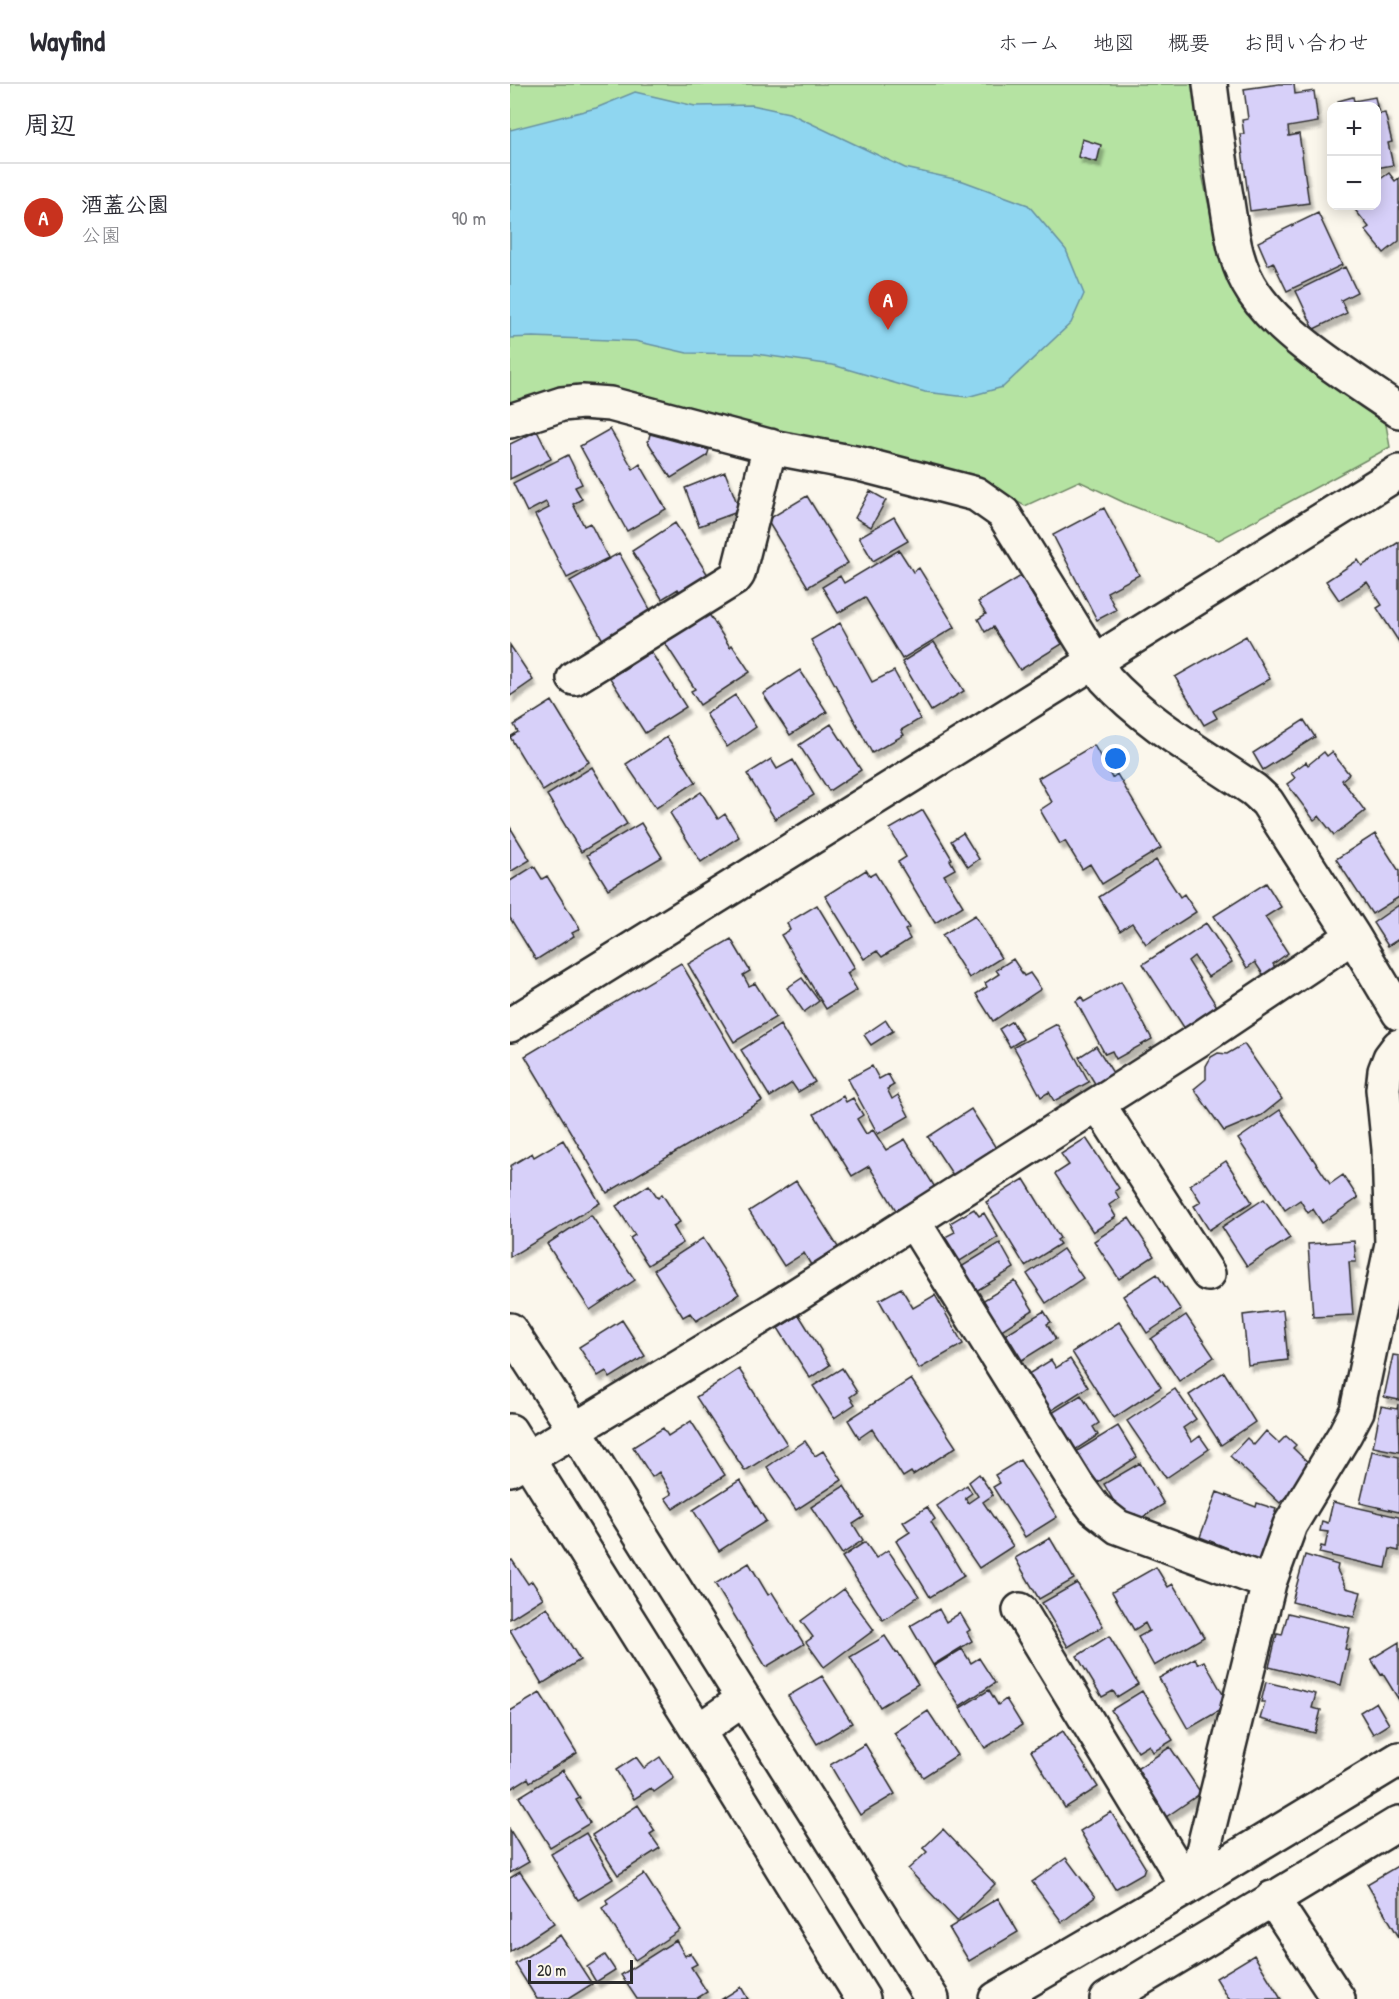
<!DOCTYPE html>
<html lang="ja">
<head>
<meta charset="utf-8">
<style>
  body { margin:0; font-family:"Patrick Hand","Klee One",sans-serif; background:#f2f2f3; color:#2b2b33 }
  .controls { position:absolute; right:18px; top:18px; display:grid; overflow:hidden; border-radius:12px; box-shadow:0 3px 15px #0003 }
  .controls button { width:54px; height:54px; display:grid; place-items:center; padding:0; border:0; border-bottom:2px solid #e1e1e2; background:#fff; color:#2b2b33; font:30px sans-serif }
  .scale { position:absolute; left:18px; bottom:15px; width:105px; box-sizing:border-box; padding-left:6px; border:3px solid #2b2b2b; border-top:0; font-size:16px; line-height:21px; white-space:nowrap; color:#2b2b2b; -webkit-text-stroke:4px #fbf7ec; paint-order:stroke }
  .you { position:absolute; left:606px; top:675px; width:21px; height:21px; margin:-15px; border:4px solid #fff; border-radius:50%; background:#1a73e8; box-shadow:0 0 0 9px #1a73e833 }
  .badge { display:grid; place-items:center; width:39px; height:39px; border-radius:50%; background:#c8321e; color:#fff; font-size:20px; font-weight:700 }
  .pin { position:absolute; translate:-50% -50px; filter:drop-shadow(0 2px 3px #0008) }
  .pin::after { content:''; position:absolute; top:32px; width:21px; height:18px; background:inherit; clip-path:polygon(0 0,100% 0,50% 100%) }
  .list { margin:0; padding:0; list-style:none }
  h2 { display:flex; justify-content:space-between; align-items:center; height:78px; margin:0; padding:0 24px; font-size:26px }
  h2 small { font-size:20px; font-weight:400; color:#7c7c81 }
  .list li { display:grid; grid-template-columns:39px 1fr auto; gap:18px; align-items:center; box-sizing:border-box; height:108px; padding:0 24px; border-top:2px solid #e1e1e2 }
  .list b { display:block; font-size:22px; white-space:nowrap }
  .list p { margin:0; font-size:20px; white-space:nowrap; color:#7c7c81 }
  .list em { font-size:20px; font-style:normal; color:#7c7c81 }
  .map { position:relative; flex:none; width:889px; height:1915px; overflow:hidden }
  header { display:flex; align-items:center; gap:36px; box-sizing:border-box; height:84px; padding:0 30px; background:#fff; border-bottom:2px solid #e1e1e2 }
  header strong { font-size:28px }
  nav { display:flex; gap:33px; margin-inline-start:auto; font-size:21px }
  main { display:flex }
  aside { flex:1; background:#fff }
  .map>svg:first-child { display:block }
  .green { fill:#b5e3a2; stroke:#708766; stroke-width:1.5 }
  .water { fill:#8fd6f0; stroke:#6792a1; stroke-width:1.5 }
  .building { fill:#d7d0f9; stroke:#2b2b2b; stroke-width:1.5; filter:url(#shadow) }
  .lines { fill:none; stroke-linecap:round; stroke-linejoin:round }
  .minor-casing { stroke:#2b2b2b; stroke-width:38 }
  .minor { stroke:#fbf7ec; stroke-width:33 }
</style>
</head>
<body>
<header>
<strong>Wayfind</strong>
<nav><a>ホーム</a><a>地図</a><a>概要</a><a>お問い合わせ</a></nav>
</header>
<main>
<aside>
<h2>周辺<small></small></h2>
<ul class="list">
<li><span class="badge">A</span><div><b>酒蓋公園</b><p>公園</p></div><em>90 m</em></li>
</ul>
</aside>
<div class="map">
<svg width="889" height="1915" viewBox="0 0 889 1915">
  <defs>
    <filter id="shadow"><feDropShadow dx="3.5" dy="6" stdDeviation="1.5" flood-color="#0004"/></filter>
  </defs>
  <rect width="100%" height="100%" fill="#fbf7ec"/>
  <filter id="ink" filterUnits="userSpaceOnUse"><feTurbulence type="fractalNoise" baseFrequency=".0167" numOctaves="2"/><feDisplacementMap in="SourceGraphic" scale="12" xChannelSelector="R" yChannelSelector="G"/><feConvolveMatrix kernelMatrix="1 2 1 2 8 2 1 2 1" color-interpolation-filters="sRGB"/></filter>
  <g filter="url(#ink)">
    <path class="green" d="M 0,0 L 683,0 L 687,20 L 690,81 L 707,159 L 734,224 L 776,268 L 875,335 L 880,363 L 709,456 L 615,419 L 569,397 L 515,422 L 459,392 L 254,347 L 137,313 L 79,306 L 0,323 Z"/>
    <path class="water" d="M 125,8 L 185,22 L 242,21 L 279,29 L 395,84 L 453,97 L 518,121 L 556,166 L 574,210 L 561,239 L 493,303 L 457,313 L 415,308 L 323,281 L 246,270 L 177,269 L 125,257 L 23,253 L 0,254 L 0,46 L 86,24 Z"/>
    <path class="building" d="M 769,0 L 784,0 L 785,10 L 804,7 L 808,38 L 778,43 L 779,52 L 789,50 L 799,119 L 740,127 L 730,50 L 734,50 L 732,36 L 738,35 L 734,5 Z
      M 843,13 L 844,17 L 865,13 L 869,30 L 875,29 L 882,58 L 878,59 L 883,81 L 866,84 L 866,22 L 829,22 L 828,17 Z
      M 572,55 L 591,61 L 587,78 L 568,73 Z
      M 879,89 L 885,97 L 889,94 L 889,157 L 874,169 L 855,146 L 859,143 L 842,122 L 866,122 L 866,98 Z
      M 808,129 L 832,181 L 777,207 L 763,178 L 758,181 L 748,158 Z
      M 835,183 L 847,208 L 831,216 L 837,229 L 804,245 L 786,207 Z
      M 100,345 L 123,385 L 130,380 L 156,425 L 117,447 L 70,362 Z
      M 27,347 L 41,375 L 0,395 L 0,360 Z
      M 140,350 L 199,366 L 197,372 L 161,394 L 138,358 Z
      M 58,371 L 72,400 L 65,403 L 72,415 L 63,420 L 74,442 L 80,439 L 98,474 L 57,494 L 25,431 L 39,424 L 36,418 L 17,428 L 3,399 Z
      M 215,388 L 230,427 L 189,442 L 175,404 Z
      M 360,407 L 376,416 L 361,443 L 345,434 Z
      M 297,412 L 338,479 L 298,503 L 257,436 Z
      M 594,424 L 629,491 L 597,508 L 606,526 L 587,536 L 543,451 Z
      M 384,433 L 398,457 L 363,477 L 349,453 Z
      M 165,439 L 198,491 L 171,509 L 168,505 L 152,515 L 122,467 Z
      M 889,458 L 889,558 L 867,524 L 872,521 L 857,498 L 829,516 L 816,497 L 848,476 L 852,482 Z
      M 389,466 L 403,488 L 409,484 L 445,543 L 392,575 L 355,513 L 328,529 L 312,503 L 330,492 L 334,499 Z
      M 109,469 L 142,529 L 93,556 L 60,497 Z
      M 511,492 L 552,560 L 510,586 L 483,543 L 475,548 L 468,535 L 476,530 L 468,518 Z
      M 197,527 L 220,563 L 222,561 L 240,588 L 190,621 L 181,607 L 185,605 L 153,556 Z
      M 330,539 L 362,598 L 384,587 L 410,635 L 391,646 L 394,651 L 362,669 L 301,556 Z
      M 736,552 L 760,595 L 703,627 L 707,634 L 694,641 L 665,593 Z
      M 424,558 L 454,607 L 421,627 L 392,578 Z
      M 0,561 L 23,596 L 0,612 Z
      M 141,568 L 176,623 L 135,649 L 100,594 Z
      M 290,586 L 317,628 L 280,651 L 253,610 Z
      M 225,611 L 246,643 L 217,663 L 196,630 Z
      M 42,617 L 79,678 L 33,707 L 0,653 L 8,648 L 4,641 Z
      M 794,636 L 805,653 L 753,686 L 743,669 Z
      M 321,640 L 351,686 L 319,707 L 289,661 Z
      M 157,653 L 186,698 L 146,724 L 116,680 Z
      M 584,661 L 602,694 L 607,690 L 651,764 L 592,800 L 580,780 L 572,785 L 555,757 L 550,760 L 530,726 L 542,718 L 528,694 Z
      M 814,668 L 817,672 L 822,668 L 839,690 L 832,696 L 855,727 L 824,751 L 809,732 L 804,736 L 777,700 L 785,694 L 781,689 L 796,678 L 798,681 Z
      M 261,675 L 267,685 L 283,676 L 304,711 L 265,735 L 237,690 Z
      M 82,683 L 117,740 L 71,768 L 37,711 Z
      M 191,708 L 208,735 L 215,730 L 229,753 L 191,778 L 160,729 Z
      M 413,726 L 442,775 L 440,776 L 445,785 L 434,791 L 453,822 L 425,839 L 388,778 L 396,773 L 380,745 Z
      M 131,739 L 152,773 L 98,805 L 77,771 Z
      M 0,743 L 20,776 L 0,788 Z
      M 453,749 L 469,775 L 458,783 L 441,757 Z
      M 865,750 L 889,787 L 889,813 L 862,830 L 826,775 Z
      M 646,776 L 670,813 L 674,810 L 686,828 L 636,860 L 622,839 L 610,847 L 589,813 Z
      M 24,782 L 32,795 L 37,792 L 70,845 L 62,849 L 64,852 L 26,876 L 0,834 L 0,797 Z
      M 356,786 L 360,792 L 365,789 L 399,844 L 395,846 L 400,855 L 372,873 L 367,867 L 354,875 L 315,812 Z
      M 756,799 L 771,823 L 755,833 L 778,869 L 763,880 L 766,885 L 754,892 L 745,878 L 737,884 L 704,832 Z
      M 307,821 L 345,884 L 337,889 L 347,906 L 316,925 L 271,851 L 280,846 L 277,839 Z
      M 889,821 L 889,855 L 878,862 L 863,839 Z
      M 465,831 L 491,874 L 459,894 L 432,851 Z
      M 696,839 L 722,878 L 698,893 L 684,872 L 678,877 L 708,924 L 675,945 L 633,880 Z
      M 221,855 L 240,887 L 233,891 L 239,902 L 245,899 L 266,933 L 224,958 L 178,880 Z
      M 503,875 L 514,892 L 520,889 L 531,905 L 483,937 L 466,910 L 477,903 L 475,899 L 489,890 L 486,886 Z
      M 171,879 L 252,1017 L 97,1109 L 15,972 Z
      M 292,894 L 309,917 L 294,928 L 277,904 Z
      M 611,897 L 642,955 L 606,975 L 602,967 L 595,970 L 566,917 L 572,913 L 574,918 Z
      M 376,936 L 383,947 L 361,961 L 354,951 Z
      M 502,937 L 513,955 L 500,963 L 489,945 Z
      M 547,940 L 579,998 L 544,1017 L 539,1008 L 531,1013 L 504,963 Z
      M 270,941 L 305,998 L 288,1008 L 282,999 L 260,1013 L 231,966 Z
      M 734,960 L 772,1015 L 752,1031 L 714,1047 L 684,1005 L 696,995 L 696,982 L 701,973 L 708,969 L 717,970 Z
      M 586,962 L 605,992 L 587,1003 L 569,973 Z
      M 362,982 L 369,995 L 378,990 L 384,1001 L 377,1005 L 382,1015 L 388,1011 L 399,1032 L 368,1050 L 338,995 Z
      M 333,1012 L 336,1018 L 343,1014 L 353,1031 L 347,1035 L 356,1050 L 363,1046 L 376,1066 L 395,1055 L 426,1105 L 387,1128 L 359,1082 L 342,1092 L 304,1030 Z
      M 461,1025 L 486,1064 L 443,1091 L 418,1053 Z
      M 770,1026 L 820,1100 L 833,1091 L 848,1114 L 812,1139 L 803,1125 L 798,1129 L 790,1116 L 775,1126 L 728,1055 Z
      M 576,1054 L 609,1104 L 605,1107 L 609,1114 L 599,1121 L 606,1133 L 583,1148 L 545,1090 L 559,1081 L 551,1070 Z
      M 53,1056 L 90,1119 L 0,1173 L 0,1087 L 1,1086 L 0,1082 L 22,1069 L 24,1073 Z
      M 716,1077 L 742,1118 L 699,1146 L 684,1122 L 691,1118 L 680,1101 Z
      M 514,1095 L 550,1154 L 547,1156 L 550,1160 L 515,1182 L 476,1118 Z
      M 286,1097 L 328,1163 L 301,1181 L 294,1169 L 274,1182 L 239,1127 Z
      M 139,1101 L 148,1114 L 152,1110 L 170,1138 L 163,1142 L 173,1159 L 138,1181 L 120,1154 L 125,1151 L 106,1122 Z
      M 754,1115 L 780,1154 L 737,1182 L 712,1143 Z
      M 464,1125 L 469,1132 L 474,1129 L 488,1153 L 450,1177 L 435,1153 L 445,1148 L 440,1139 Z
      M 81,1131 L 125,1196 L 80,1226 L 37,1160 Z
      M 619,1134 L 644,1172 L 609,1195 L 584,1157 Z
      M 193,1154 L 229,1210 L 186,1237 L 180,1229 L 173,1233 L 144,1186 Z
      M 844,1157 L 846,1178 L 839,1178 L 843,1231 L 803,1233 L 798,1160 Z
      M 490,1159 L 504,1184 L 466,1207 L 451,1183 Z
      M 553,1165 L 573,1194 L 536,1219 L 517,1190 Z
      M 647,1190 L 671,1226 L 637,1249 L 613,1212 Z
      M 505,1197 L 523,1226 L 490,1247 L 472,1217 Z
      M 391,1204 L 403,1224 L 425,1211 L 453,1260 L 409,1285 L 369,1216 Z
      M 773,1226 L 778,1276 L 738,1281 L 733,1231 Z
      M 534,1227 L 541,1238 L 537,1240 L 546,1255 L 512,1276 L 496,1250 Z
      M 289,1231 L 320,1281 L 300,1294 L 268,1244 Z
      M 676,1231 L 704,1273 L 669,1297 L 641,1255 Z
      M 112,1236 L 135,1272 L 100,1294 L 96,1287 L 88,1292 L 69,1263 Z
      M 609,1238 L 651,1303 L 604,1334 L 562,1268 Z
      M 883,1271 L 889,1272 L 889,1316 L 874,1313 Z
      M 560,1275 L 578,1303 L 539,1328 L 515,1292 L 541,1276 L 546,1284 Z
      M 332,1284 L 347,1308 L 340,1313 L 345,1320 L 324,1334 L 303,1302 Z
      M 229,1285 L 277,1360 L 235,1387 L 186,1313 Z
      M 714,1288 L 745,1338 L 711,1361 L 679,1311 Z
      M 401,1295 L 446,1363 L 403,1391 L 401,1388 L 393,1393 L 362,1345 L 349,1354 L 338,1336 Z
      M 665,1305 L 686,1335 L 673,1344 L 682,1358 L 690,1352 L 699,1365 L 656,1394 L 617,1337 Z
      M 571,1311 L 589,1339 L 583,1343 L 588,1351 L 565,1366 L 542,1329 Z
      M 888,1320 L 889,1368 L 863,1363 L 871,1322 L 887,1325 Z
      M 181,1337 L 215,1391 L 163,1425 L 155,1414 L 162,1410 L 149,1388 L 142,1393 L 123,1363 L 153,1344 L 158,1352 Z
      M 608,1342 L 627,1373 L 585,1400 L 564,1369 Z
      M 756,1347 L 769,1359 L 776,1352 L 786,1361 L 783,1364 L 803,1383 L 770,1419 L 720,1372 L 737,1354 L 744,1361 Z
      M 295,1357 L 305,1372 L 313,1367 L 332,1396 L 286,1426 L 257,1383 Z
      M 862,1367 L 889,1373 L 889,1428 L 850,1419 Z
      M 510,1376 L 547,1433 L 515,1453 L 483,1403 L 490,1399 L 485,1391 Z
      M 630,1379 L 654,1420 L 628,1436 L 625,1430 L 614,1435 L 594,1400 Z
      M 469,1390 L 483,1411 L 473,1418 L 503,1462 L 469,1484 L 427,1422 L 457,1401 L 462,1409 L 455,1414 L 458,1419 L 468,1412 L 459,1398 Z
      M 230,1396 L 256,1437 L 209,1467 L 183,1426 Z
      M 334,1402 L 354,1433 L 343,1440 L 353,1456 L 332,1470 L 301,1423 Z
      M 707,1408 L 746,1423 L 747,1419 L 766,1425 L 765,1428 L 773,1432 L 755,1479 L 690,1453 Z
      M 823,1418 L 889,1433 L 889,1467 L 880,1465 L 876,1484 L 809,1469 L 811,1462 L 815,1463 L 818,1448 L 810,1447 L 812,1437 L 818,1439 Z
      M 417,1423 L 425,1435 L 421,1438 L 454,1492 L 420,1513 L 386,1457 L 400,1448 L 393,1438 Z
      M 540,1454 L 564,1495 L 529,1515 L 505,1474 Z
      M 355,1458 L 366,1474 L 378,1466 L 409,1512 L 373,1536 L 332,1473 Z
      M 795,1471 L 828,1481 L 827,1486 L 836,1504 L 851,1508 L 844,1533 L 782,1518 Z
      M 2,1476 L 18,1500 L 22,1497 L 33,1514 L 0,1535 L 0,1477 Z
      M 239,1479 L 258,1511 L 262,1508 L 294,1560 L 256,1583 L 205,1500 Z
      M 646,1483 L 658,1503 L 663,1500 L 694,1553 L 644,1582 L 628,1553 L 639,1547 L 635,1539 L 624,1546 L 602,1508 Z
      M 567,1499 L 593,1542 L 558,1563 L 532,1519 Z
      M 334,1505 L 364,1546 L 314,1583 L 296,1558 L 303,1553 L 291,1537 Z
      M 37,1523 L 70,1576 L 32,1600 L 0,1546 Z
      M 429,1525 L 436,1538 L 450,1529 L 460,1546 L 457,1548 L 462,1557 L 423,1581 L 400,1542 Z
      M 778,1529 L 840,1544 L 835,1565 L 839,1566 L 831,1601 L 759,1583 L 767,1550 L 772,1551 Z
      M 375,1552 L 386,1569 L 388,1568 L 408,1600 L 370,1623 L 340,1573 Z
      M 599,1552 L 628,1600 L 607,1613 L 603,1607 L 592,1613 L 567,1572 Z
      M 889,1558 L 889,1616 L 873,1590 L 871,1591 L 861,1575 Z
      M 452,1565 L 461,1579 L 469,1574 L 485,1599 L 450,1622 L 424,1582 Z
      M 685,1574 L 688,1580 L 694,1577 L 719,1621 L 678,1645 L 649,1594 Z
      M 312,1592 L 342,1639 L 307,1660 L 278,1612 Z
      M 756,1598 L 806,1610 L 802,1624 L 811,1626 L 805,1649 L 750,1635 L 755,1618 L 751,1618 Z
      M 479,1606 L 488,1621 L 496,1615 L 512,1641 L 475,1664 L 450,1624 Z
      M 632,1607 L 663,1656 L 643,1668 L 639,1661 L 628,1668 L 601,1626 Z
      M 30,1609 L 67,1669 L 20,1698 L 18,1694 L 2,1704 L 0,1700 L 0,1627 Z
      M 866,1618 L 879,1640 L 863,1650 L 850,1628 Z
      M 418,1627 L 447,1671 L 413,1693 L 384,1649 Z
      M 553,1647 L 588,1703 L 555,1724 L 521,1667 Z
      M 355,1660 L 385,1710 L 350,1731 L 320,1681 Z
      M 660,1663 L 691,1709 L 656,1733 L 625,1686 Z
      M 126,1673 L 134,1684 L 150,1673 L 164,1694 L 144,1708 L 141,1704 L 124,1715 L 106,1686 Z
      M 53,1686 L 70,1714 L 66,1716 L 80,1739 L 40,1763 L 9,1713 Z
      M 128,1721 L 145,1747 L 140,1750 L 150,1764 L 108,1791 L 82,1751 Z
      M 601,1728 L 635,1783 L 633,1789 L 605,1805 L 570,1747 Z
      M 433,1745 L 485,1800 L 447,1837 L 398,1785 L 417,1768 L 413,1764 Z
      M 0,1746 L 19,1778 L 0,1789 Z
      M 76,1749 L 103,1795 L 68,1816 L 41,1770 Z
      M 556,1774 L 585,1813 L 552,1838 L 522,1798 Z
      M 889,1781 L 889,1853 L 857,1800 Z
      M 10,1788 L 44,1839 L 0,1868 L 0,1794 Z
      M 134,1790 L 170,1846 L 125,1876 L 92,1824 L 98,1820 L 96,1816 Z
      M 488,1814 L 508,1848 L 459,1877 L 439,1844 Z
      M 50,1851 L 82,1900 L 58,1915 L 27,1915 L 5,1880 Z
      M 166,1856 L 175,1872 L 180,1869 L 187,1880 L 181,1883 L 197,1908 L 186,1915 L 127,1915 L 111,1891 Z
      M 95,1871 L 105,1886 L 86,1898 L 77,1883 Z
      M 744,1871 L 771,1915 L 719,1915 L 706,1894 Z
      M 231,1903 L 238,1915 L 212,1915 Z"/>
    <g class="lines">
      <defs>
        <path id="minor" d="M 700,0 C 705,39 710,79 717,118 C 722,150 725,181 744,209 C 774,254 845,296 889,327
          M 0,337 L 52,320 L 72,318 L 100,320 L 266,364 L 350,380 L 466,410 L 493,429 L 596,595 C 637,640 693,671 744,706 L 757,718 L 843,852 L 889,929
          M 64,594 L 225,494 L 228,490 L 260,362
          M 0,941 L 889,388
          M 588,1020 L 698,1190
          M 403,1137 L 567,1401 L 585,1425 L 608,1443 L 759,1499
          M 0,1246 L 65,1346 L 422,1915
          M 0,1347 L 188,1647 L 353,1915
          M 0,1385 L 274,1219 L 688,956 L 843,852
          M 510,1526 L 678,1803
          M 188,1647 L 234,1615
          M 685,1799 L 759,1499 L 780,1441 L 835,1350 L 847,1327 L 882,1160 L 879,1065 L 873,1005 L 875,987 L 880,974 L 889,962
          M 762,1814 L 828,1915
          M 486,1915 L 678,1803 L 889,1675
          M 597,1915 L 889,1739"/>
      </defs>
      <use href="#minor" class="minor-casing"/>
      <use href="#minor" class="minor"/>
    </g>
  </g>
</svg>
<div class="controls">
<button>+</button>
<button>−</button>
</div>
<div class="scale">20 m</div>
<div class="you"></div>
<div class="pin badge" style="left:378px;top:246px">A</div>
</div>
</main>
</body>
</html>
